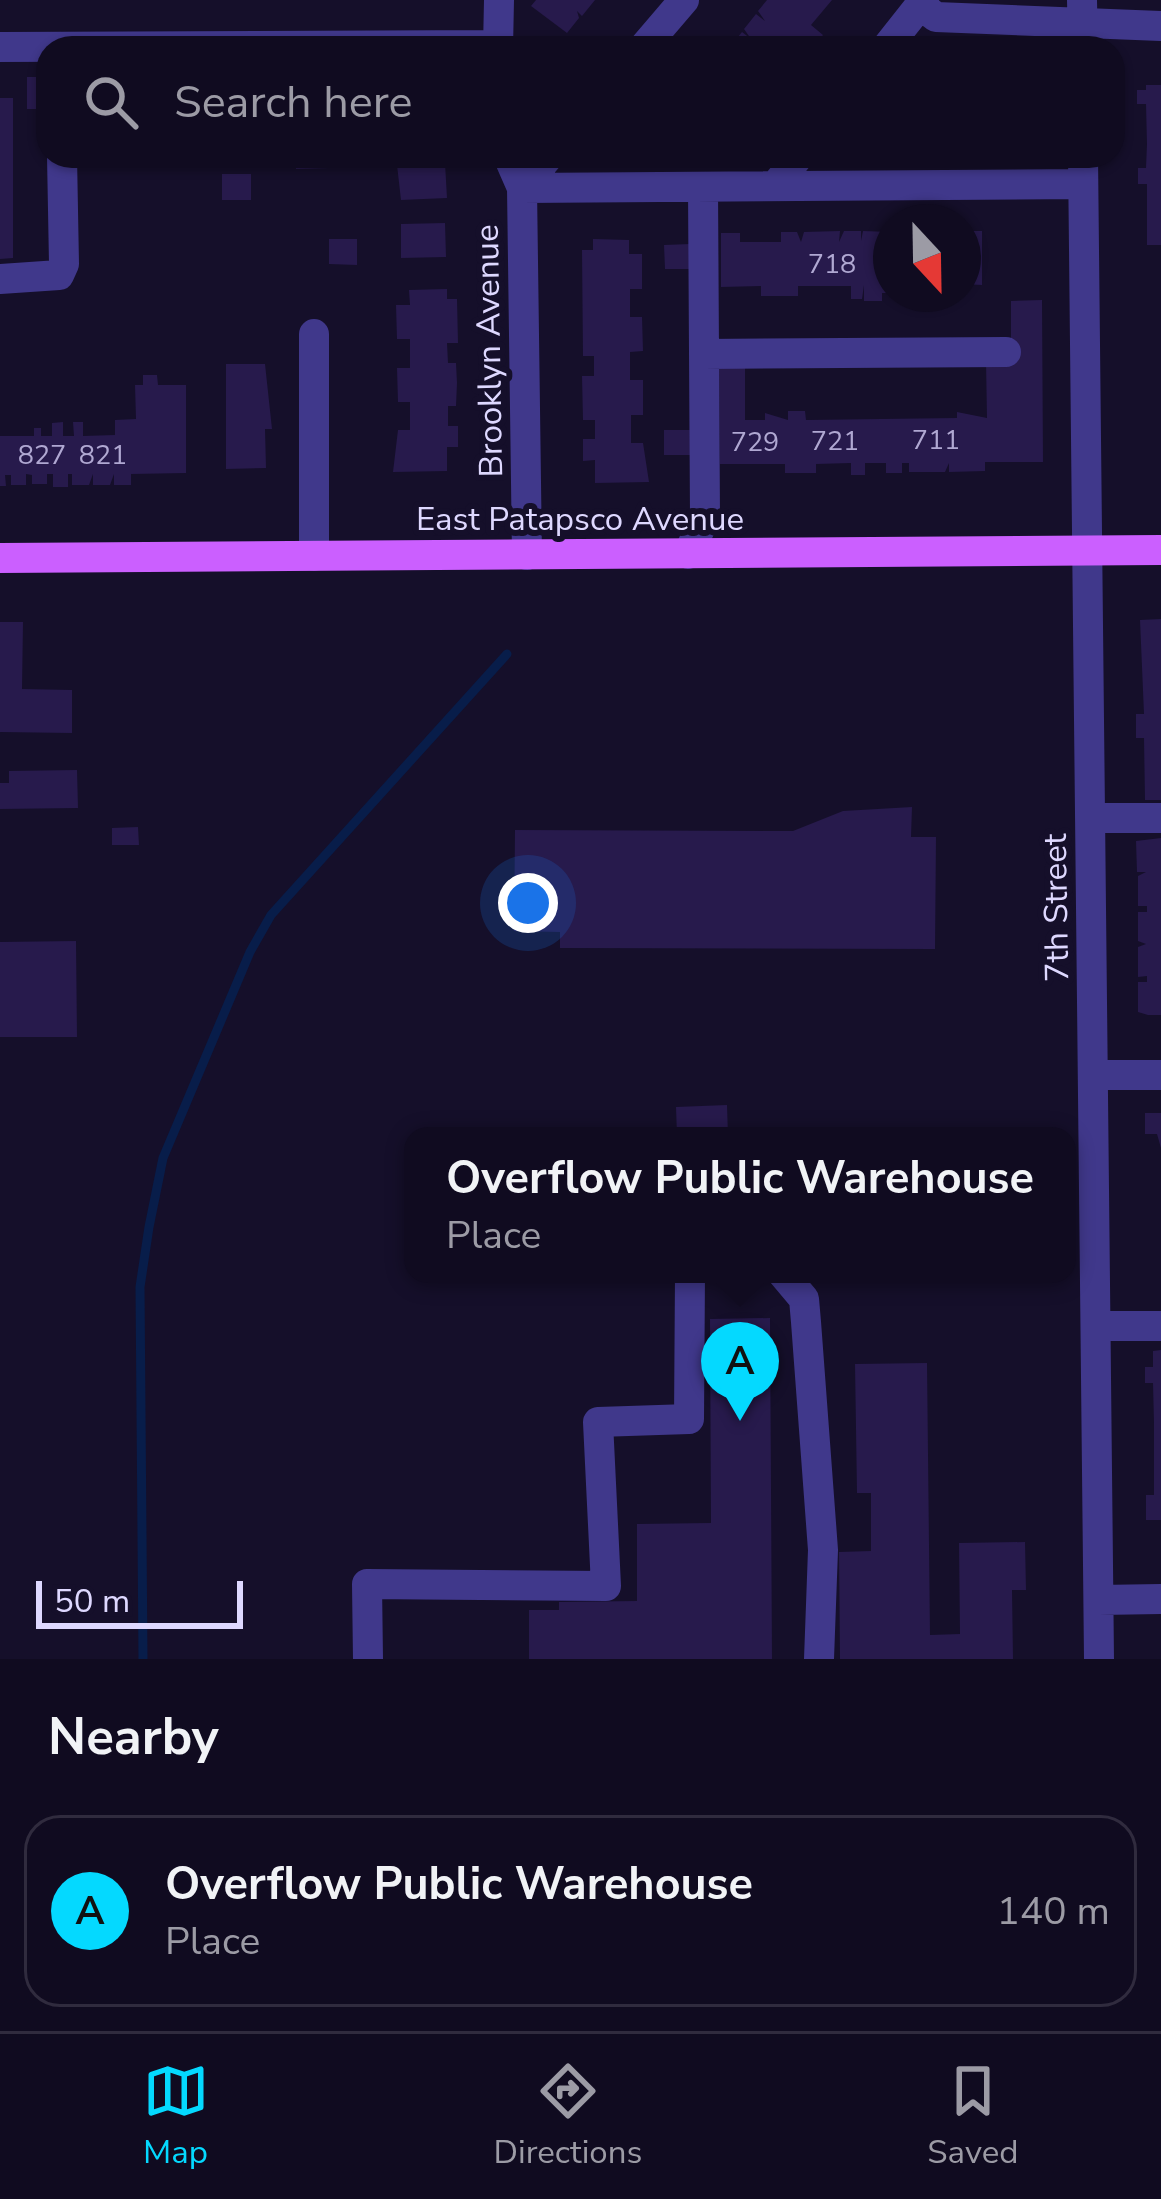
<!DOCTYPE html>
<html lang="en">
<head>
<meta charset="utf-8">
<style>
  body { margin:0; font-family:"Nunito Sans",sans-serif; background:#1e192d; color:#f1f3f6 }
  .compass { position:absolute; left:873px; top:204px; width:108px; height:108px; border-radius:50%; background:#100b20; box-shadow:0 3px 9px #0004; rotate:158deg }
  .scale { position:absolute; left:36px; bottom:30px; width:207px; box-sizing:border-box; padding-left:12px; border:6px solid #ded8ff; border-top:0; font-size:33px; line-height:42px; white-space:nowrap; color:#ded8ff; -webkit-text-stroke:9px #150f2a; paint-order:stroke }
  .you { position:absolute; left:528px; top:903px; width:42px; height:42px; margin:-30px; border:9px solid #fff; border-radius:50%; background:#1a73e8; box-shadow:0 0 0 18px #1a73e833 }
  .badge { display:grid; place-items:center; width:78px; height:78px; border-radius:50%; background:#04d9ff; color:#111; font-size:39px; font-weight:700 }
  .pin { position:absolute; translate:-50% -99px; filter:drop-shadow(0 3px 6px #0008) }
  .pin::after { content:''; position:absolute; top:63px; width:42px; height:36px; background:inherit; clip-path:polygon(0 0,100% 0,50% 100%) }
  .popup { position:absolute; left:404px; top:1127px; width:672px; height:156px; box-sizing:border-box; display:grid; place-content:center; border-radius:24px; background:#100b20; filter:drop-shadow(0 3px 9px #0005); font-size:39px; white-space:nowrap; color:#9c9ba5 }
  .popup b { font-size:45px; color:#f1f3f6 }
  .popup::after { content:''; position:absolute; left:50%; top:100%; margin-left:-24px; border:24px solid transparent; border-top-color:#100b20 }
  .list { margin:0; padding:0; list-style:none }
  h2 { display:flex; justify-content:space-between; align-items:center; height:156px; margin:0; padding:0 48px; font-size:51px }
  h2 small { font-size:39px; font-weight:400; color:#9c9ba5 }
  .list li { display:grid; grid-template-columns:78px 1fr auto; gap:36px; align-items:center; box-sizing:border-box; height:192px; margin:0 24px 24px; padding:0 24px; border:3px solid #302b3e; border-radius:36px }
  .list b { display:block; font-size:45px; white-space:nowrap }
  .list p { margin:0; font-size:39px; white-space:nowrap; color:#9c9ba5 }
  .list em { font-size:39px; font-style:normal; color:#9c9ba5 }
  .icon { flex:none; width:66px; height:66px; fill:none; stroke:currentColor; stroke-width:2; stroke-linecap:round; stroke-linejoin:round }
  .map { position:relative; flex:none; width:1161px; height:1659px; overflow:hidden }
  .search { position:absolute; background:#100b20; box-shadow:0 3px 9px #0004; left:36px; right:36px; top:36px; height:132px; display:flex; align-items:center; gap:30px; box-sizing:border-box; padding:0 42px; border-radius:36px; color:#9c9ba5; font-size:45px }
  .sheet { height:372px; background:#100b20 }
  nav { display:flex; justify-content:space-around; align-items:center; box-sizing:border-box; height:168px; border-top:3px solid #302b3e; background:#100b20; font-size:33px; color:#9c9ba5 }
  nav a { display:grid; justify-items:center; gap:6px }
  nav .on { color:#04d9ff }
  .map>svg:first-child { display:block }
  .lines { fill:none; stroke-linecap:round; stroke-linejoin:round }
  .stream { stroke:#081d4a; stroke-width:9 }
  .building { fill:#271a4c }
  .minor { stroke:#40388b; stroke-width:30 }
  .major { stroke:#cb5fff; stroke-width:30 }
  .labels { text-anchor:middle; stroke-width:12; stroke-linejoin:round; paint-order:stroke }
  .number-label { font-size:27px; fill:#b0a8d2 }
  .street-label { font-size:33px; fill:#ded8ff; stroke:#150f2a }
</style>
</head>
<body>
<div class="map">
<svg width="1161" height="1659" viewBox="0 0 1161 1659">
  <rect width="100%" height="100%" fill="#150f2a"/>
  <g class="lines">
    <path class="stream" d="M 143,1659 L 140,1287 L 149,1227 L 163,1158 L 250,952 L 271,915 L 507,654"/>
  </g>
  <path class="building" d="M 536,0 L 595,0 L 582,16 L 577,11 L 579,18 L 567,33 L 531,6 Z
    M 767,0 L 832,0 L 811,25 L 823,35 L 813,48 L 798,42 L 793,48 L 729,48 L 742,32 L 751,39 L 744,29 L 756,14 L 765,21 L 758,11 Z
    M 27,77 L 48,77 L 48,109 L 27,109 Z
    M 1146,85 L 1161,85 L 1161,245 L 1147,245 L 1147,184 L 1138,184 L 1138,168 L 1146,168 L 1147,144 L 1146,104 L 1137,104 L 1137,90 L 1146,90 Z
    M 0,98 L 13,98 L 13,258 L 0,259 Z
    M 296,156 L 330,156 L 330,168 L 296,169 Z
    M 445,163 L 447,198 L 401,200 L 397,165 Z
    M 222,174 L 251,174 L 251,200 L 222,200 Z
    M 445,223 L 446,257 L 401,258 L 401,224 Z
    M 840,231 L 839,242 L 844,231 L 861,231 L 861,241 L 863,231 L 891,232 L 891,293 L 882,293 L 882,301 L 864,301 L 864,285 L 862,299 L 851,299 L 851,286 L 798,286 L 798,296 L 761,296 L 761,286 L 721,287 L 721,233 L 740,233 L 740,242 L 781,242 L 781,232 L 797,232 L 801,242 L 804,232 Z
    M 963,231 L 982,231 L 982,285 L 963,284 Z
    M 329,239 L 357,239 L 357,265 L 329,264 Z
    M 593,239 L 629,240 L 629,254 L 642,254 L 642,289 L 630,289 L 630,317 L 642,317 L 643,351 L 630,352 L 630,380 L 643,380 L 643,415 L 631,415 L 631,443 L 643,443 L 649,482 L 595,483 L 595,460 L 583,461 L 583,439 L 595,439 L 595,420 L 583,420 L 582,376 L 594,376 L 594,356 L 583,356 L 582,250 L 593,250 Z
    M 690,244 L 690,269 L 665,269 L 664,245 Z
    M 447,289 L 447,299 L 457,299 L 458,343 L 447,343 L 448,363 L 456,363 L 457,383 L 456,406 L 448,406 L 448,426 L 458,426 L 458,447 L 447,447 L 447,471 L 393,472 L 398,430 L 410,430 L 410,402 L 398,402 L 397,368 L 410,368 L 410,339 L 397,339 L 396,305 L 410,305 L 409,290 Z
    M 1042,300 L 1043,462 L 985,462 L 985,471 L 949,472 L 949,463 L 945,472 L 909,472 L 909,463 L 902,463 L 902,473 L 886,473 L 886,463 L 865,463 L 865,475 L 851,475 L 851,463 L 816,464 L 816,473 L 785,473 L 785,464 L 720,464 L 719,363 L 745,362 L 745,420 L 765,420 L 765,413 L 788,420 L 788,411 L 805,411 L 806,420 L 957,418 L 957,412 L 987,418 L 986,361 L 1011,360 L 1011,301 Z
    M 226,364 L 265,364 L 272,429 L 265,429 L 266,468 L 226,469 Z
    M 143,375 L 157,375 L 158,385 L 186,385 L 186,473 L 131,474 L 131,485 L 114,485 L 114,474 L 110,485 L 93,485 L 93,474 L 89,485 L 72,485 L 72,474 L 68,474 L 68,487 L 53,487 L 53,474 L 47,474 L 47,484 L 32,484 L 32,475 L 26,474 L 26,485 L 11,485 L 11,475 L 5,475 L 6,486 L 0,486 L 0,436 L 34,436 L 34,428 L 41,428 L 41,436 L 52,436 L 52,423 L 63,422 L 63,436 L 74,436 L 73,422 L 83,422 L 83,436 L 115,435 L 115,420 L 136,419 L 135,385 L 143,385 Z
    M 664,430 L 690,430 L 690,455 L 664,455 Z
    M 1161,619 L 1161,800 L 1145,800 L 1144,738 L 1136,738 L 1136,714 L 1144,714 L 1140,620 Z
    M 0,622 L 23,622 L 22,689 L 72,690 L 72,733 L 0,732 Z
    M 77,770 L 78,808 L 0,809 L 0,783 L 9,783 L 9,771 Z
    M 912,807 L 911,837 L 936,837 L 935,949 L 560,948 L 560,932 L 514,931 L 515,830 L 793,831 L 843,811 Z
    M 138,827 L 139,845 L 112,845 L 112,828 Z
    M 1161,838 L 1161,1015 L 1148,1015 L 1138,1012 L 1138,982 L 1147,982 L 1147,976 L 1138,977 L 1138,947 L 1146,944 L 1138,941 L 1138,912 L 1147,912 L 1147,906 L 1138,906 L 1138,876 L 1146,872 L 1137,872 L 1136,841 Z
    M 76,941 L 77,1037 L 0,1037 L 0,942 Z
    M 727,1105 L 728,1136 L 677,1136 L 676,1107 Z
    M 1145,1113 L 1161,1113 L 1161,1148 L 1157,1134 L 1145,1134 Z
    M 770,1318 L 772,1659 L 529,1659 L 529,1610 L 559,1610 L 559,1602 L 637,1601 L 637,1524 L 711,1523 L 710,1319 Z
    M 1161,1350 L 1161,1520 L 1146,1520 L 1146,1495 L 1154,1495 L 1154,1423 L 1153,1383 L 1145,1383 L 1145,1367 L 1153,1367 L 1153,1351 Z
    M 927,1363 L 930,1635 L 960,1634 L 959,1543 L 1025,1542 L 1026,1590 L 1012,1590 L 1013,1659 L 840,1659 L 839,1552 L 871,1551 L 871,1493 L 857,1493 L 855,1364 Z"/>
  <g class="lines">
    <path class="minor" d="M 1082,0 L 1083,48
      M 920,5 L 936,17 L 1161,26
      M 0,47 L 498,45
      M 498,48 L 499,0
      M 643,48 L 684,0
      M 886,48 L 924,0
      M 508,156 L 522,188
      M 1083,156 L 1099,1659
      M 775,186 L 799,156
      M 522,188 L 1083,184
      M 0,279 L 59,275 L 64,264 L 62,156
      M 314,334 L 314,556
      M 704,354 L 1006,352
      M 688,554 L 705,518 L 703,187
      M 527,555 L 522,188 L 549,156
      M 1090,818 L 1161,818
      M 1093,1075 L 1161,1075
      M 783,1274 L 804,1299 L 806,1322 L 823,1550 L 819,1659
      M 1096,1326 L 1161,1326
      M 1099,1600 L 1161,1599
      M 368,1659 L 367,1584 L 606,1586 L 598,1422 L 689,1419 L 690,1274"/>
    <path class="major" d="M 0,558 L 1161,550"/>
  </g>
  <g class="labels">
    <g class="number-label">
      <text x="832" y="273">718</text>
      <text x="936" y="449">711</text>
      <text x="835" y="450">721</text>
      <text x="755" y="451">729</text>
      <text x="42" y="464">827</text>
      <text x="103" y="464">821</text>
    </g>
    <g class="street-label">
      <text transform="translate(488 351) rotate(-91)" y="12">Brooklyn Avenue</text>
      <text x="580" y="530">East Patapsco Avenue</text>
      <text transform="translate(1055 908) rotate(-91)" y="12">7th Street</text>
    </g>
  </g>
</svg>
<svg class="compass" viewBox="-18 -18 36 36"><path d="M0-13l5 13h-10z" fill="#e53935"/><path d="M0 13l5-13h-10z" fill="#9c9ba5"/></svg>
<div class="scale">50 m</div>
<div class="you"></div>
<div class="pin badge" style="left:740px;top:1421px">A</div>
<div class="popup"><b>Overflow Public Warehouse</b>Place</div>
<div class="search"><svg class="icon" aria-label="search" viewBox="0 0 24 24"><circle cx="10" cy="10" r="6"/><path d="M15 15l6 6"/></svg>Search here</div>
</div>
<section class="sheet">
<h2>Nearby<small></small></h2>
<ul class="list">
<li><span class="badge">A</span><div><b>Overflow Public Warehouse</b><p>Place</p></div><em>140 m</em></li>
</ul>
</section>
<nav>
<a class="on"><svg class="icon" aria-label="map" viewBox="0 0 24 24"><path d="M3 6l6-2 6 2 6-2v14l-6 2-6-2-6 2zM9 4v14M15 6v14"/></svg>Map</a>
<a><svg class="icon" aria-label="directions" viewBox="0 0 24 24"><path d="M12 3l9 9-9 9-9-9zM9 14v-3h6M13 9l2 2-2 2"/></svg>Directions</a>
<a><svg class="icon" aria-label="saved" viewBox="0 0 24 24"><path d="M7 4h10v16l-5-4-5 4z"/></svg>Saved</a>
</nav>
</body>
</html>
